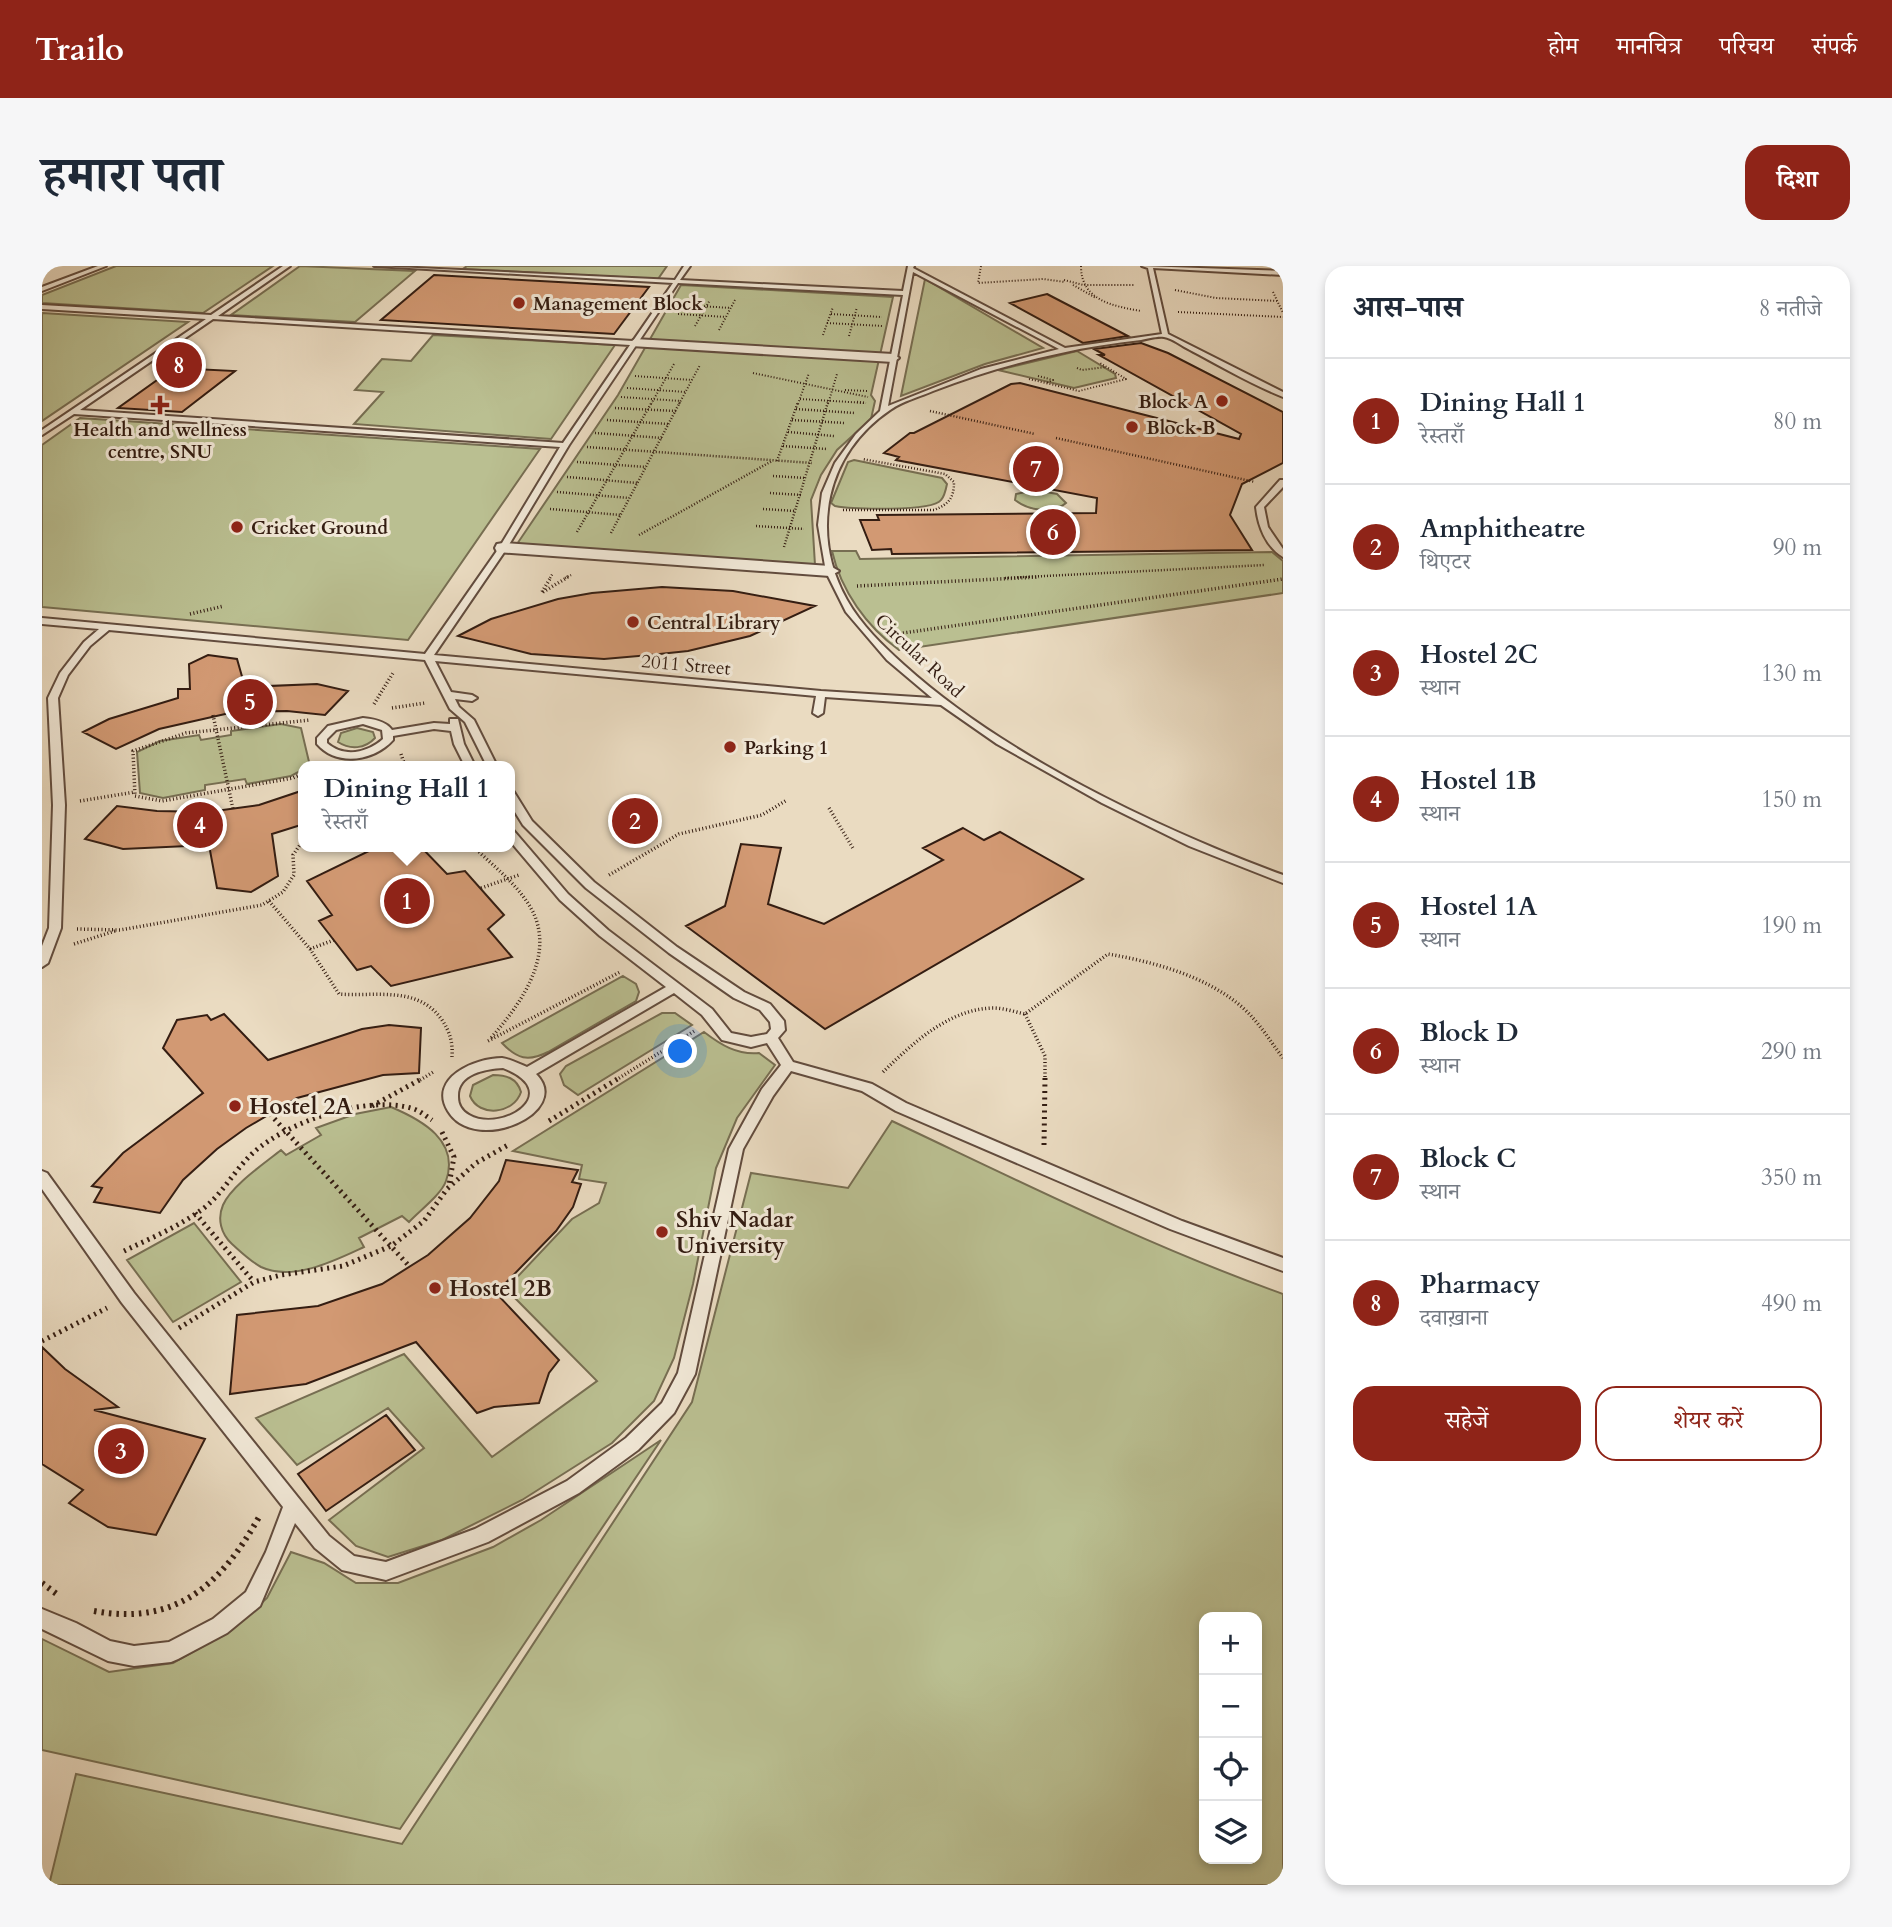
<!DOCTYPE html>
<html lang="hi">
<head>
<meta charset="utf-8">
<style>
  body { margin:0; font-family:Cardo,"Noto Serif Devanagari",serif; background:#f6f6f7; color:#1f2937 }
  .controls { position:absolute; right:21px; bottom:21px; display:grid; overflow:hidden; border-radius:14px; box-shadow:0 4px 10px #0003 }
  .controls button { width:63px; height:63px; display:grid; place-items:center; padding:0; border:0; border-bottom:2px solid #e0e1e3; background:#fff; color:#1f2937; font:35px sans-serif }
  .you { position:absolute; left:639px; top:786px; width:24px; height:24px; margin:-18px; border:5px solid #fff; border-radius:50%; background:#1a73e8; box-shadow:0 0 0 10px #1a73e833 }
  .badge { display:grid; place-items:center; width:46px; height:46px; border-radius:50%; background:#8f2418; color:#fff; font-size:23px; font-weight:700 }
  .pin { position:absolute; translate:-50% -50%; border:4px solid #fff; box-shadow:0 2px 7px #0006 }
  .popup { position:absolute; left:256px; top:495px; width:217px; height:91px; box-sizing:border-box; display:grid; place-content:center; border-radius:14px; background:#fff; filter:drop-shadow(0 2px 5px #0005); font-size:23px; white-space:nowrap; color:#747a83 }
  .popup b { font-size:26px; color:#1f2937 }
  .popup::after { content:''; position:absolute; left:50%; top:100%; margin-left:-14px; border:14px solid transparent; border-top-color:#fff }
  .list { margin:0; padding:0; list-style:none }
  h2 { display:flex; justify-content:space-between; align-items:center; height:91px; margin:0; padding:0 28px; font-size:30px }
  h2 small { font-size:23px; font-weight:400; color:#747a83 }
  .list li { display:grid; grid-template-columns:46px 1fr auto; gap:21px; align-items:center; box-sizing:border-box; height:126px; padding:0 28px; border-top:2px solid #e0e1e3 }
  .list b { display:block; font-size:26px; white-space:nowrap }
  .list p { margin:0; font-size:23px; white-space:nowrap; color:#747a83 }
  .list em { font-size:23px; font-style:normal; color:#747a83 }
  .actions { display:flex; gap:14px; padding:21px 28px }
  .actions a { flex:1; padding:16px 0; border:2px solid #8f2418; border-radius:21px; text-align:center; font-size:24px; color:#8f2418 }
  .actions .main { background:#8f2418; color:#fff }
  .icon { flex:none; width:38px; height:38px; fill:none; stroke:currentColor; stroke-width:2; stroke-linecap:round; stroke-linejoin:round }
  .map { position:relative; flex:none; width:1241px; height:1619px; overflow:hidden; border-radius:21px }
  header { display:flex; align-items:center; gap:42px; box-sizing:border-box; height:98px; padding:0 35px; background:#8f2418; color:#fff }
  header strong { font-size:33px }
  nav { display:flex; gap:38px; margin-inline-start:auto; font-size:24px }
  .intro { display:flex; align-items:center; justify-content:space-between; box-sizing:border-box; height:168px; padding:0 42px }
  h1 { margin:0; font-size:49px }
  .button { padding:18px 32px; border-radius:21px; background:#8f2418; color:#fff; font-size:24px; font-weight:700 }
  main { display:flex; gap:42px; padding:0 42px }
  aside { flex:1; background:#fff; border-radius:21px; box-shadow:0 4px 10px #0003 }
  .map>svg:first-child { display:block }
  .green { fill:#babf91; stroke:#776e52; stroke-width:2; fill-rule:evenodd }
  .building { fill:#d29973; stroke:#341d12; stroke-width:2 }
  .lines { fill:none; stroke-linecap:round; stroke-linejoin:round }
  .lane-casing { stroke:#624c3e; stroke-width:4 }
  .street-casing { stroke:#624c3e; stroke-width:4 }
  .path-far4 { stroke:#341d12; stroke-width:2; stroke-dasharray:1 2; stroke-linecap:butt }
  .path-far3 { stroke:#341d12; stroke-width:2.5; stroke-dasharray:1 2; stroke-linecap:butt }
  .path-far2 { stroke:#341d12; stroke-width:3.5; stroke-dasharray:1 2.5; stroke-linecap:butt }
  .path-far1 { stroke:#341d12; stroke-width:5; stroke-dasharray:2 4.5; stroke-linecap:butt }
  .path { stroke:#341d12; stroke-width:6; stroke-dasharray:2.5 5; stroke-linecap:butt }
  .lane { fill:#f1e8d7; fill-rule:evenodd }
  .street { fill:#f1e8d7; fill-rule:evenodd }
  .poi-dot { fill:#8f2418; stroke:#f1e8d7; stroke-width:2.5 }
  .labels { text-anchor:middle; stroke-width:6; stroke-linejoin:round; paint-order:stroke }
  .far-poi-label { font-size:19px; font-weight:bold; fill:#341d12; stroke:#f1e8d7; text-anchor:start }
  .far-street-label { font-size:19px; fill:#341d12; stroke:#f1e8d7 }
  .poi-label { font-size:23px; font-weight:bold; fill:#341d12; stroke:#f1e8d7; text-anchor:start }
</style>
</head>
<body>
<header>
<strong>Trailo</strong>
<nav><a>होम</a><a>मानचित्र</a><a>परिचय</a><a>संपर्क</a></nav>
</header>
<div class="intro"><h1>हमारा पता</h1><a class="button">दिशा</a></div>
<main>
<div class="map">
<svg width="1241" height="1619" viewBox="0 0 1241 1619">
  <rect width="100%" height="100%" fill="#eadbc1"/>
  <filter id="stains"><feTurbulence type="fractalNoise" baseFrequency=".00286" numOctaves="4"/><feColorMatrix values="0 0 0 0 .2 0 0 0 0 .09 0 0 0 0 .02 0 0 0 .5 -.17"/></filter>
  <radialGradient id="worn" r=".72"><stop offset=".6" stop-color="#630" stop-opacity="0"/><stop offset="1" stop-color="#630" stop-opacity=".3"/></radialGradient>
  <path class="green" d="M 74,0 L 231,0 L 161,47 L 0,37 L 0,29 Z
    M 258,0 L 373,5 L 313,56 L 189,49 Z
    M 425,0 L 625,0 L 616,13 L 421,3 Z
    M 883,13 L 1001,82 L 943,98 L 859,130 Z
    M 639,19 L 851,31 L 829,129 L 833,135 L 829,153 L 795,184 L 779,209 L 769,234 L 773,299 L 475,278 L 576,129 Z
    M 0,47 L 146,56 L 0,155 Z
    M 391,69 L 573,79 L 509,173 L 312,158 L 341,126 L 313,124 L 340,93 L 369,95 Z
    M 1035,85 L 1073,108 L 1074,112 L 1032,122 L 956,104 Z
    M 38,152 L 498,183 L 366,374 L 0,341 L 0,179 Z
    M 812,194 L 900,212 L 905,218 C 904,223 902,231 899,234 C 890,246 809,243 793,240 L 789,237 L 806,196 Z
    M 993,224 L 1015,228 L 1024,237 C 1011,248 987,245 973,234 L 974,228 Z
    M 790,285 L 814,285 L 818,293 L 1230,286 L 1241,295 L 1241,327 L 857,384 C 825,361 799,325 790,285 Z
    M 239,458 L 259,462 L 268,500 L 262,500 L 262,503 L 249,510 L 205,518 L 203,513 L 163,519 L 163,524 L 121,532 L 98,527 L 95,486 L 118,475 L 157,469 L 159,474 L 189,469 L 189,465 Z
    M 315,462 L 331,466 L 333,472 C 323,483 308,484 296,476 L 299,467 Z
    M 581,710 L 594,718 L 597,726 L 594,735 L 506,786 C 486,796 475,793 460,777 Z
    M 620,747 L 633,747 L 650,759 L 536,829 L 522,819 L 518,808 L 524,800 Z
    M 662,766 C 679,779 695,789 717,787 L 733,799 L 695,852 L 674,902 L 651,1018 L 632,1092 L 612,1135 L 570,1177 L 480,1234 L 400,1274 L 346,1291 L 314,1280 L 287,1254 L 382,1182 L 346,1142 L 255,1199 L 214,1152 L 362,1088 L 450,1191 L 555,1115 L 464,1023 L 530,953 L 557,937 L 564,917 L 537,913 L 540,899 L 471,885 Z
    M 451,809 C 464,809 475,812 479,826 C 472,848 437,852 428,830 L 431,819 Z
    M 349,841 C 380,854 418,875 404,915 C 399,929 377,945 367,956 L 360,950 L 317,972 L 322,981 C 294,994 251,1016 219,1001 C 208,995 199,986 190,978 C 179,968 175,953 181,939 C 189,920 223,897 239,884 L 244,889 L 279,869 L 274,862 L 313,848 Z
    M 850,855 C 979,916 1107,980 1241,1028 L 1241,1619 L 7,1619 L 34,1508 L 360,1578 L 650,1136 L 709,907 L 806,922 ZM 1162,1351 L 1215,1351 L 1215,1593 L 1162,1593 Z
    M 152,957 L 199,1016 L 131,1056 L 85,994 Z
    M 619,1174 L 358,1563 L 0,1484 L 0,1373 L 67,1406 L 131,1397 L 190,1364 L 225,1332 L 249,1286 L 282,1297 L 314,1317 L 356,1317 L 451,1281 L 499,1254 Z"/>
  <path class="building" d="M 392,9 L 607,21 L 572,68 L 339,54 Z
    M 1005,28 L 1086,70 L 1041,77 L 968,37 Z
    M 1099,77 L 1126,87 L 1241,146 L 1241,197 L 1200,218 L 1188,249 L 1210,284 L 850,288 L 849,283 L 830,284 L 818,254 L 837,254 L 835,249 L 1054,247 L 1055,232 L 854,194 L 857,191 L 842,187 L 868,167 L 872,167 L 969,118 L 978,117 L 1197,173 L 1199,168 L 1057,89 L 1063,89 L 1052,83 Z
    M 132,102 L 193,105 L 140,146 L 76,142 Z
    M 620,321 L 691,325 L 773,340 L 708,370 L 646,385 L 608,389 L 562,393 L 489,388 L 416,370 L 449,353 L 516,333 L 550,327 Z
    M 166,389 L 195,393 L 203,421 L 275,418 L 306,425 L 283,449 L 245,445 L 192,446 L 117,463 L 74,483 L 41,466 L 67,453 L 136,432 L 136,423 L 148,423 L 147,398 Z
    M 262,524 L 262,558 L 230,568 L 236,610 L 209,626 L 175,622 L 167,579 L 81,583 L 43,573 L 75,540 L 115,545 L 166,546 L 217,539 Z
    M 921,562 L 942,574 L 958,566 L 1041,613 L 783,763 L 644,660 L 683,640 L 699,578 L 739,582 L 726,638 L 782,658 L 901,594 L 881,582 Z
    M 335,581 L 379,581 L 405,608 L 423,605 L 462,649 L 446,663 L 470,691 L 349,720 L 329,700 L 315,704 L 277,655 L 290,649 L 265,615 Z
    M 182,748 L 226,794 L 320,763 L 347,759 L 379,762 L 377,807 L 341,809 L 255,832 L 204,862 L 175,883 L 141,914 L 118,947 L 52,936 L 60,922 L 50,920 L 81,887 L 161,827 L 121,782 L 135,754 L 165,749 L 169,754 Z
    M 464,894 L 536,904 L 530,916 L 539,918 L 531,941 L 514,965 L 454,1027 L 517,1094 L 507,1107 L 497,1137 L 452,1141 L 435,1147 L 374,1076 L 264,1118 L 188,1128 L 195,1049 L 276,1040 L 340,1018 L 386,989 L 428,952 L 457,915 Z
    M 0,1081 L 23,1103 L 76,1141 L 52,1144 L 163,1173 L 114,1269 L 66,1261 L 27,1237 L 41,1224 L 0,1198 Z
    M 344,1149 L 373,1184 L 284,1245 L 256,1208 Z"/>
  <g class="lines">
    <defs>
      <path id="lane" d="M 56,0 L 64,0 L 0,25 L 0,21 Z
        M 241,0 L 248,0 L 176,50 L 591,75 L 631,17 L 332,0 L 633,14 L 642,0 L 648,0 L 638,14 L 861,25 L 866,0 L 872,0 L 871,2 L 1023,82 L 1120,68 L 1106,2 L 1100,0 L 1241,5 L 1241,9 L 1111,2 L 1126,68 L 1241,126 L 1241,131 C 1209,118 1178,100 1148,84 C 1140,80 1130,72 1122,71 C 1115,70 1105,73 1099,74 C 1072,77 1045,81 1019,87 C 975,96 932,109 891,125 C 877,131 861,135 848,144 C 784,187 767,267 805,334 C 819,359 841,380 862,399 C 963,490 1114,562 1241,609 L 1241,617 L 1147,580 L 1060,537 L 955,478 L 899,439 L 783,431 L 781,447 L 776,450 L 771,447 L 774,430 L 393,395 L 409,426 L 430,429 L 435,432 L 430,435 L 413,433 L 417,441 L 432,454 L 455,500 L 445,500 L 423,456 L 408,443 L 383,394 L 67,364 L 48,380 L 26,409 L 16,432 L 23,539 L 19,662 L 6,697 L 0,701 L 0,680 L 7,662 L 11,539 L 6,432 L 18,407 L 42,376 L 57,363 L 0,358 L 0,352 L 383,388 L 457,282 L 518,181 L 32,148 L 0,169 L 0,164 L 164,53 L 0,43 L 0,39 L 169,49 ZM 871,6 L 1017,83 L 939,103 L 846,140 ZM 636,17 L 861,29 L 838,145 L 814,168 L 793,197 L 780,227 L 776,259 L 784,306 L 804,346 L 845,394 L 890,432 L 779,425 L 392,389 L 465,282 L 527,179 ZM 171,53 L 588,79 L 521,177 L 38,144 Z
        M 1238,214 L 1241,214 L 1241,221 L 1222,241 L 1226,261 L 1241,283 L 1241,291 C 1224,281 1216,260 1214,241 Z
        M 321,452 C 331,453 344,455 350,464 L 392,457 L 408,458 L 408,453 L 416,453 L 422,478 L 433,500 L 423,500 L 412,478 L 409,465 L 392,463 L 351,470 L 351,474 C 332,495 295,501 275,478 L 275,472 L 286,460 ZM 321,458 L 340,464 L 341,473 C 325,487 302,492 285,477 L 285,473 L 294,464 Z
        M 468,525 L 472,526 L 490,555 L 552,616 L 635,681 L 702,726 L 728,738 L 742,755 L 743,764 L 736,772 L 751,796 L 830,818 L 864,837 L 1140,955 L 1241,992 L 1241,1005 L 1128,963 L 854,845 L 820,825 L 749,805 L 731,830 L 701,883 L 653,1108 L 632,1147 L 596,1184 L 537,1227 L 446,1276 L 344,1314 L 300,1304 L 273,1282 L 253,1257 L 218,1340 L 185,1367 L 136,1393 L 129,1396 L 92,1400 L 66,1395 L 0,1363 L 0,1343 L 34,1357 L 68,1375 L 92,1380 L 127,1376 L 171,1353 L 204,1326 L 224,1286 L 241,1241 L 80,1037 L 0,923 L 0,905 L 5,907 L 92,1027 L 287,1270 L 312,1290 L 344,1296 L 433,1263 L 525,1215 L 584,1172 L 620,1137 L 636,1107 L 687,883 L 720,823 L 739,799 L 725,777 L 709,781 L 680,774 L 660,749 L 632,727 L 494,808 C 532,846 433,890 406,845 C 386,812 433,792 460,792 C 468,793 477,798 485,801 L 624,721 L 558,670 L 518,634 L 468,575 L 468,564 L 472,565 L 526,628 L 566,664 L 670,743 L 689,767 L 709,771 L 725,768 L 729,763 L 728,756 L 718,744 L 692,732 L 627,687 L 544,622 L 481,559 L 468,538 ZM 461,802 C 525,827 459,868 427,849 C 420,845 416,839 416,831 C 415,808 443,803 461,802 Z"/>
      <path id="street" d="M 593,73 L 851,88 L 857,92 L 851,96 L 589,80 L 587,77 Z
        M 461,277 L 788,300 L 797,305 L 788,310 L 455,286 L 453,282 L 455,278 Z"/>
    </defs>
    <use href="#lane" class="lane-casing"/>
    <use href="#street" class="street-casing"/>
    <path class="path-far4" d="M 939,0 L 936,17 L 1001,13 L 1023,16
      M 1039,0 C 1039,34 1070,40 1099,45
      M 1022,14 L 1041,19 L 1093,19
      M 1031,19 L 1054,32
      M 1133,24 L 1174,32 L 1236,35
      M 1231,26 L 1241,47
      M 641,39 L 689,42
      M 1136,46 L 1241,51
      M 636,48 L 684,51
      M 789,48 L 840,51
      M 785,57 L 841,60
      M 653,60 L 668,34
      M 677,64 L 693,34
      M 781,69 L 791,41
      M 807,70 L 815,41
      M 1035,102 L 1040,104 L 1064,101
      M 711,107 L 826,131
      M 593,110 L 650,114
      M 996,110 L 1011,114 L 1004,117
      M 987,113 L 1037,125 L 1084,113 L 1058,97
      M 585,122 L 644,126
      M 803,124 L 825,125
      M 579,131 L 639,135
      M 758,133 L 824,137
      M 609,138 L 632,98
      M 637,138 L 658,99
      M 756,138 L 767,107
      M 786,138 L 795,108"/>
    <path class="path-far3" d="M 815,136 L 824,137
      M 573,142 L 634,145
      M 754,143 L 813,147
      M 888,145 L 993,168
      M 565,154 L 627,158
      M 750,154 L 803,157
      M 746,166 L 792,170
      M 553,167 L 620,172
      M 1014,172 L 1213,216
      M 741,180 L 785,183
      M 545,181 L 770,197
      M 735,195 L 756,136
      M 535,196 L 604,201
      M 731,210 L 764,212
      M 525,211 L 596,217
      M 515,226 L 587,232
      M 728,227 L 759,229
      M 508,243 L 579,249
      M 721,243 L 754,245
      M 801,244 L 892,244 C 907,238 912,232 912,216 L 903,208 L 820,193
      M 714,260 L 762,263
      M 535,266 L 610,136
      M 569,267 L 638,136
      M 597,269 L 730,195
      M 742,281 L 786,136
      M 508,312 L 511,307
      M 523,312 L 529,309
      M 963,312 L 1223,299"/>
    <path class="path-far2" d="M 815,320 L 997,311
      M 500,326 L 509,311
      M 501,326 L 526,311
      M 148,348 L 182,340
      M 854,368 L 1241,313
      M 332,438 L 351,407
      M 350,442 L 383,437
      M 171,449 L 191,543
      M 359,488 L 363,500
      M 262,507 L 251,512 L 120,535 L 93,530 L 91,485 L 144,467 L 268,454
      M 38,535 L 93,526
      M 787,542 L 812,584
      M 432,581 C 452,601 478,620 491,646 C 513,692 477,740 448,773
      M 567,609 L 637,568 L 720,549 L 745,534
      M 439,622 L 477,609
      M 227,635 L 268,683 L 297,728 C 333,731 376,719 400,754 C 408,766 411,777 410,791
      M 35,663 L 78,664 L 220,639 L 241,626 L 252,609 L 251,589 L 262,573
      M 32,678 L 73,665
      M 268,683 L 292,674
      M 983,748 L 1003,790 L 1003,814
      M 446,775 L 578,706
      M 841,806 C 871,777 907,743 951,742 C 962,742 973,746 983,748 L 1066,688 C 1112,696 1164,710 1200,741 C 1217,756 1228,775 1241,792
      M 378,814 L 393,805
      M 574,814 L 654,764"/>
    <path class="path-far1" d="M 330,840 L 381,812
      M 228,848 L 368,1001
      M 507,855 L 577,812
      M 400,866 L 412,891 L 407,919
      M 1002,879 L 1003,812
      M 153,947 L 212,1016
      M 82,985 C 109,972 138,960 162,942 C 182,926 193,903 212,886 C 247,855 326,828 372,843 C 378,845 384,850 390,854
      M 137,1062 L 212,1016 L 239,1009 L 301,1000 L 349,980 L 382,955 L 405,923 L 434,897 L 466,879
      M 0,1075 L 65,1042"/>
    <path class="path" d="M 0,1317 L 16,1329
      M 52,1345 C 134,1360 179,1319 217,1251"/>
    <use href="#lane" class="lane"/>
    <use href="#street" class="street"/>
  </g>
  <g class="poi-dot">
    <circle cx="477" cy="37" r="7"/>
    <circle cx="1180" cy="135" r="7"/>
    <path d="M114.5 128.5h7v7h7v7h-7v7h-7v-7h-7v-7h7z"/>
    <circle cx="1090" cy="161" r="7"/>
    <circle cx="195" cy="261" r="7"/>
    <circle cx="591" cy="356" r="7"/>
    <circle cx="688" cy="481" r="7"/>
    <circle cx="193" cy="840" r="7"/>
    <circle cx="620" cy="966" r="7"/>
    <circle cx="393" cy="1022" r="7"/>
  </g>
  <g class="labels">
    <g class="far-poi-label">
      <text x="491" y="44">Management Block</text>
      <text x="1166" y="142" text-anchor="end">Block A</text>
      <text x="1104" y="168">Block B</text>
      <text x="118" y="170" text-anchor="middle">Health and wellness<tspan x="118" dy="22">centre, SNU</tspan></text>
      <text x="209" y="268">Cricket Ground</text>
      <text x="605" y="363">Central Library</text>
      <text x="702" y="488">Parking 1</text>
    </g>
    <g class="far-street-label">
      <text transform="translate(878 389) rotate(43)" y="7">Circular Road</text>
      <text transform="translate(644 398) rotate(5)" y="7">2011 Street</text>
    </g>
    <g class="poi-label">
      <text x="207" y="848">Hostel 2A</text>
      <text x="634" y="961">Shiv Nadar<tspan x="634" dy="26">University</tspan></text>
      <text x="407" y="1030">Hostel 2B</text>
    </g>
  </g>
  <rect width="100%" height="100%" filter="url(#stains)"/>
  <rect width="100%" height="100%" fill="url(#worn)"/>
</svg>
<div class="controls">
<button>+</button>
<button>−</button>
<button><svg class="icon" aria-label="locate" viewBox="0 0 24 24"><circle cx="12" cy="12" r="6"/><path d="M12 2v4M12 18v4M2 12h4M18 12h4"/></svg></button>
<button><svg class="icon" aria-label="layers" viewBox="0 0 24 24"><path d="M12 4l9 5-9 5-9-5zM3 14l9 5 9-5"/></svg></button>
</div>
<div class="you"></div>
<div class="pin badge" style="left:365px;top:635px">1</div>
<div class="popup"><b>Dining Hall 1</b>रेस्तराँ</div>
<div class="pin badge" style="left:593px;top:555px">2</div>
<div class="pin badge" style="left:79px;top:1185px">3</div>
<div class="pin badge" style="left:158px;top:559px">4</div>
<div class="pin badge" style="left:208px;top:436px">5</div>
<div class="pin badge" style="left:1011px;top:266px">6</div>
<div class="pin badge" style="left:994px;top:203px">7</div>
<div class="pin badge" style="left:137px;top:99px">8</div>
</div>
<aside>
<h2>आस-पास<small>8 नतीजे</small></h2>
<ul class="list">
<li><span class="badge">1</span><div><b>Dining Hall 1</b><p>रेस्तराँ</p></div><em>80 m</em></li>
<li><span class="badge">2</span><div><b>Amphitheatre</b><p>थिएटर</p></div><em>90 m</em></li>
<li><span class="badge">3</span><div><b>Hostel 2C</b><p>स्थान</p></div><em>130 m</em></li>
<li><span class="badge">4</span><div><b>Hostel 1B</b><p>स्थान</p></div><em>150 m</em></li>
<li><span class="badge">5</span><div><b>Hostel 1A</b><p>स्थान</p></div><em>190 m</em></li>
<li><span class="badge">6</span><div><b>Block D</b><p>स्थान</p></div><em>290 m</em></li>
<li><span class="badge">7</span><div><b>Block C</b><p>स्थान</p></div><em>350 m</em></li>
<li><span class="badge">8</span><div><b>Pharmacy</b><p>दवाख़ाना</p></div><em>490 m</em></li>
</ul>
<div class="actions"><a class="main">सहेजें</a><a>शेयर करें</a></div>
</aside>
</main>
</body>
</html>
